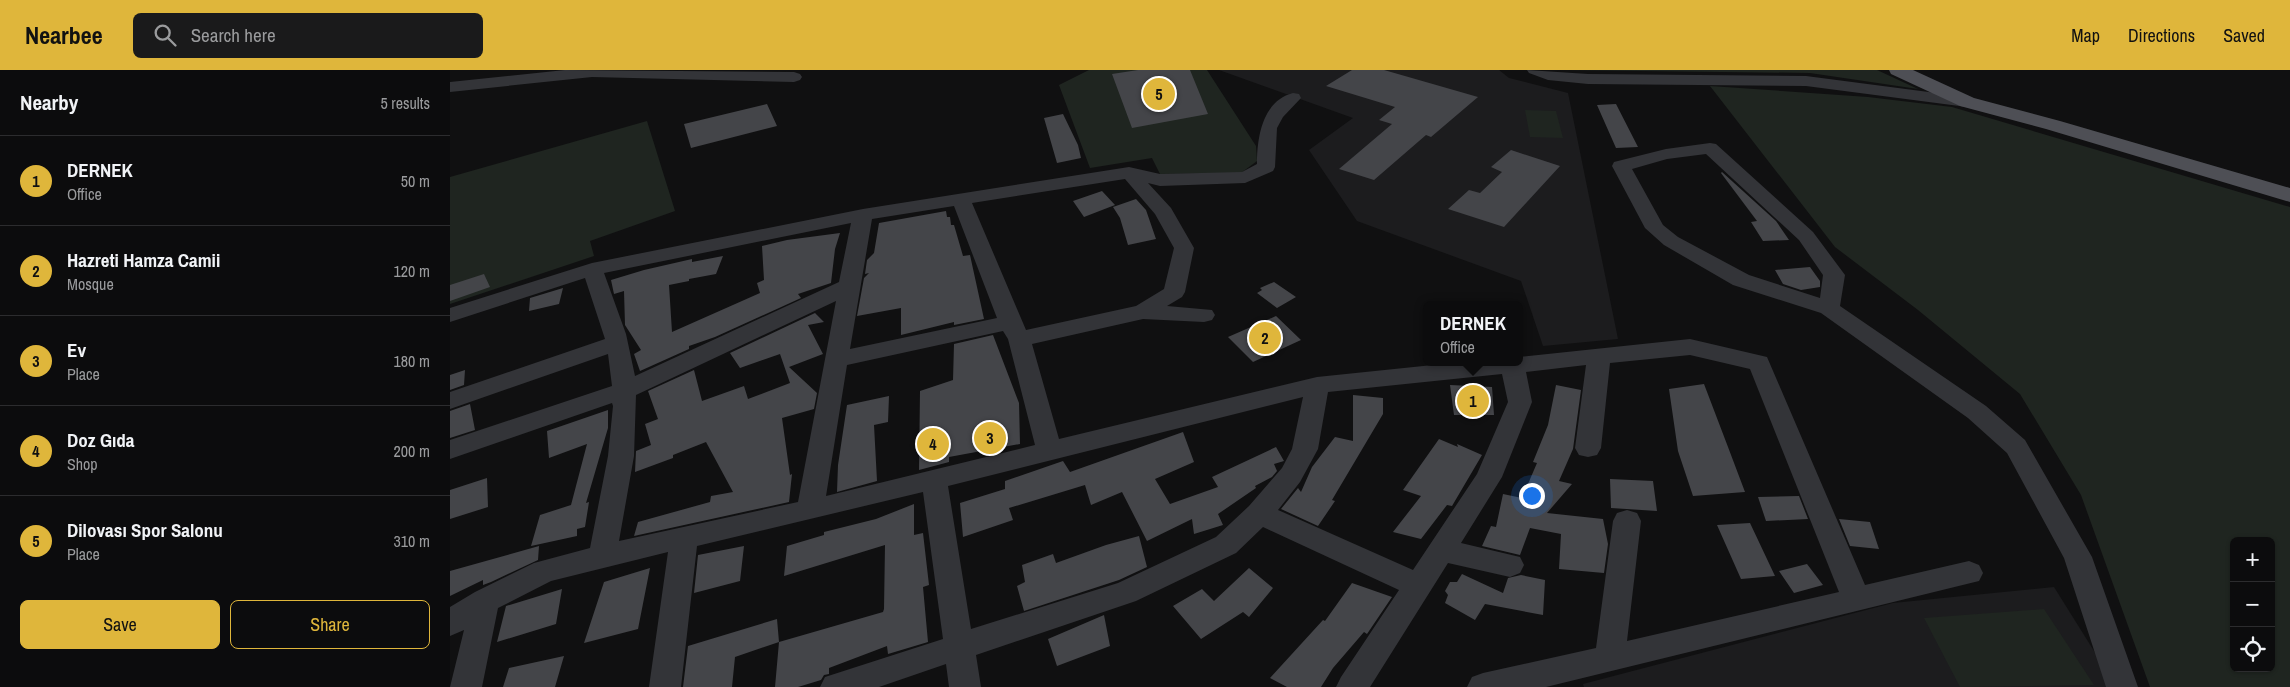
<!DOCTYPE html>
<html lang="en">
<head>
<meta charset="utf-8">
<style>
  body { margin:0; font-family:"Archivo Narrow",sans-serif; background:#1a1a1b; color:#f1f3f6 }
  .controls { position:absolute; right:15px; bottom:15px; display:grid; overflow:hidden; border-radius:8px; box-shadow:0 1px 4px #0004 }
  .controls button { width:45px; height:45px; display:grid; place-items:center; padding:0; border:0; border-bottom:1px solid #2c2c2e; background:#0c0c0d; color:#f1f3f6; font:25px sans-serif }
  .you { position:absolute; left:1081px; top:425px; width:18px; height:18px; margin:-12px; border:4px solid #fff; border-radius:50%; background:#1a73e8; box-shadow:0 0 0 8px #1a73e833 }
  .badge { display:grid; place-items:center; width:32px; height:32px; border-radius:50%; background:#dfb63b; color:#111; font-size:16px; font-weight:700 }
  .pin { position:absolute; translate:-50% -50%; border:2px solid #fff; box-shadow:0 1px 5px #0006 }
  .popup { position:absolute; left:973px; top:231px; width:100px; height:65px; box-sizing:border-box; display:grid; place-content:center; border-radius:8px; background:#0c0c0d; filter:drop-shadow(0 1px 4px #0005); font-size:16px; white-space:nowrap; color:#9a9b9d }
  .popup b { font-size:19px; color:#f1f3f6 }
  .popup::after { content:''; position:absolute; left:50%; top:100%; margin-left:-10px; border:10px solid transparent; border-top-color:#0c0c0d }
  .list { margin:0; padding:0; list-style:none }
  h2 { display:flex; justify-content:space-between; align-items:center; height:65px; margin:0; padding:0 20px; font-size:21px }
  h2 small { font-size:16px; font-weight:400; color:#9a9b9d }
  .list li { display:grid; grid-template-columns:32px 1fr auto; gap:15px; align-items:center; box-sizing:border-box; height:90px; padding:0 20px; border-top:1px solid #2c2c2e }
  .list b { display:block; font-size:19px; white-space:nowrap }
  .list p { margin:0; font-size:16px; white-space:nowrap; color:#9a9b9d }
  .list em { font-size:16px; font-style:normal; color:#9a9b9d }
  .actions { display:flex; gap:10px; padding:15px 20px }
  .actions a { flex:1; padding:11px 0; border:1px solid #dfb63b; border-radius:8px; text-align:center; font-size:18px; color:#dfb63b }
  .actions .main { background:#dfb63b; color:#111 }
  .icon { flex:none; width:28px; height:28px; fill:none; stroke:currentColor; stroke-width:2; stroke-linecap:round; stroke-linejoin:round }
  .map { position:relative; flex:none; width:1840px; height:617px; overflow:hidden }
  header { display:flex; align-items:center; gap:30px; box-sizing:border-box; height:70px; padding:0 25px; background:#dfb63b; color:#111 }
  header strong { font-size:24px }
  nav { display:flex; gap:28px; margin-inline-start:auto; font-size:18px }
  .search { width:350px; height:45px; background:#1a1a1b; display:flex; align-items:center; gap:12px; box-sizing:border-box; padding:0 18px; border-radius:8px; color:#9a9b9d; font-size:19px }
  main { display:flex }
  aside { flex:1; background:#0c0c0d }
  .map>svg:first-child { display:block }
  .built { fill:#1c1c1e }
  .green { fill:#1f2520; fill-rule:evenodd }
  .building { fill:#444549 }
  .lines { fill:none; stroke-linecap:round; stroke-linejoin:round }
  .minor { fill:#333438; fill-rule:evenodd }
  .major { fill:#4e4f55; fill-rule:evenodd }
</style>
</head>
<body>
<header>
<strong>Nearbee</strong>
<div class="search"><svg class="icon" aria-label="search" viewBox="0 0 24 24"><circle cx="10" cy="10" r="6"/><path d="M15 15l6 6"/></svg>Search here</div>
<nav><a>Map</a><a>Directions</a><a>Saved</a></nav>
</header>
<main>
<aside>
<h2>Nearby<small>5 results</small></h2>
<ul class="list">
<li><span class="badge">1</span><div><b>DERNEK</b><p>Office</p></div><em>50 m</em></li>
<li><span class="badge">2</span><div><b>Hazreti Hamza Camii</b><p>Mosque</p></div><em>120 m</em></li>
<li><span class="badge">3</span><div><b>Ev</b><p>Place</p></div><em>180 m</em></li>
<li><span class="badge">4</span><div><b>Doz Gıda</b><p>Shop</p></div><em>200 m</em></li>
<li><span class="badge">5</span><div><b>Dilovası Spor Salonu</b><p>Place</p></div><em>310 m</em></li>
</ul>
<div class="actions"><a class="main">Save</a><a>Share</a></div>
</aside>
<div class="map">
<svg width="1840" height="617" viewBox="0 0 1840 617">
  <rect width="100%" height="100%" fill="#101011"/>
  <path class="built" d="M 769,0 L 1049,0 L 1059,8 L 1118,23 L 1168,269 L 1093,276 L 1071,211 L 907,151 L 859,80 L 903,48 Z
    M 1604,517 L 1649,589 L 1657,617 L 1134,617 L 1133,614 L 1443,533 Z"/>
  <path class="green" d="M 639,0 L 757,0 L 806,76 L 807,91 L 791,103 L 710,104 L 702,88 L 640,98 L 609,15 Z
    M 1109,0 L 1427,0 L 1468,19 L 1360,3 Z
    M 1260,16 L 1418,27 L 1502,37 L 1840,137 L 1840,617 L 1700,617 L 1631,425 L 1570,324 L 1468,240 L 1385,177 ZM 1784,471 L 1821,471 L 1821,598 L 1784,598 Z
    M 1075,40 L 1106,41 L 1113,68 L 1080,67 Z
    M 197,51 L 225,141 L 140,171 L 144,186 L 0,234 L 0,107 Z
    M 1594,539 L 1644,615 L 1510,617 L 1474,548 Z"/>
  <path class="building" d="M 688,0 L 740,0 L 758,44 L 682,58 L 662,4 Z
    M 902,0 L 934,0 L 1028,27 L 981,67 L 976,65 L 924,110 L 889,99 L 942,54 L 929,50 L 945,37 L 876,16 Z
    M 317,34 L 327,56 L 241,78 L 234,54 Z
    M 1166,34 L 1188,77 L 1166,78 L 1147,35 Z
    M 613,44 L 628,75 L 631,88 L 607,93 L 594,48 Z
    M 1061,80 L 1110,96 L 1054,157 L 998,139 L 1019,120 L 1030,123 L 1052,102 L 1041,97 Z
    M 1272,102 L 1326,151 L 1339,170 L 1313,171 L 1301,152 L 1307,151 L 1271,103 Z
    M 652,121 L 665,135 L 634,147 L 623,131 Z
    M 686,129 L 696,140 L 706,169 L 678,175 L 670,148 L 663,137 Z
    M 496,141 L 497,147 L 500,147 L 501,155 L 504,155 L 513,186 L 520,185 L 534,249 L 504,255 L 504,252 L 451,265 L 451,238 L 407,246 L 414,208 L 419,203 L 415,204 L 417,190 L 424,183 L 429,153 Z
    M 390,163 L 385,179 L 381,213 L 348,224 L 351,228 L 265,267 L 239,276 L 239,279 L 190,301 L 184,284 L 191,280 L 175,255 L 174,221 L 164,224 L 161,210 L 194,200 L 242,189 L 242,192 L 273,186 L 266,204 L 239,209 L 239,211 L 219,215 L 222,262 L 310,223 L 307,213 L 314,210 L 312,176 L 337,170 Z
    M 1360,197 L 1370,211 L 1370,217 L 1351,220 L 1333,214 L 1325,200 Z
    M 34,204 L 40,217 L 0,231 L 0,215 Z
    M 824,212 L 846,227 L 827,238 L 807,223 L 812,220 L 810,218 Z
    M 113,218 L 109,234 L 79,241 L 80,228 Z
    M 365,243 L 374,252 L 358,255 L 373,284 L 339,297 L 367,323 L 364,339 L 332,348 L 340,405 L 342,404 L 339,432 L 184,466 L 188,452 L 260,432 L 261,426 L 283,422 L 256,372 L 223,385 L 223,388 L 185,402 L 186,381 L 201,375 L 195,354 L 208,349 L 198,321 L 244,300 L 252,331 L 294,316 L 298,329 L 340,313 L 330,284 L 290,298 L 280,283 Z
    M 826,246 L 851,270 L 803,292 L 778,267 Z
    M 543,265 L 569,333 L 570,374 L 499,387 L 499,392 L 469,400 L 470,321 L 503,310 L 504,274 Z
    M 15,300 L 14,315 L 0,320 L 0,305 Z
    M 1254,314 L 1278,377 L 1295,422 L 1243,426 L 1228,381 L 1219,319 Z
    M 1000,315 L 1042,317 L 1044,345 L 1004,345 Z
    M 1106,315 L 1131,320 L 1123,379 L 1109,411 L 1122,414 L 1097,443 L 1153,449 L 1158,474 L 1154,503 L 1109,499 L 1111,464 L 1080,458 L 1070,485 L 1032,476 L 1041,456 L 1046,457 L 1053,424 L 1072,428 L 1087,393 L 1083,392 L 1098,355 Z
    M 903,325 L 933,328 L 933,344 L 882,430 L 885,431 L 868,456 L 831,439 L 848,418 L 851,422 L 862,397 L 885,367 L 903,371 Z
    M 439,326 L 438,352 L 424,355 L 427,411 L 387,422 L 388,395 L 397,335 Z
    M 20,334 L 25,360 L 0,368 L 0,341 Z
    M 158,340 L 158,358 L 136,433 L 139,432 L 135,457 L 127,459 L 127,466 L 81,476 L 90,445 L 121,435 L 137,374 L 99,388 L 97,361 Z
    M 733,362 L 744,392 L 705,409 L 720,434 L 768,417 L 762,407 L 826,377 L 834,391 L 824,394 L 827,401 L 822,407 L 805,416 L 806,418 L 768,444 L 773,455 L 744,464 L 742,449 L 697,471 L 672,422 L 641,435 L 635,415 L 559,438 L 563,450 L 513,467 L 510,433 L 555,419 L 555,411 L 613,391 L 620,402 Z
    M 989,369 L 1008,377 L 1007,374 L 1032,385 L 1002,436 L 997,435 L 971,469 L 943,462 L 971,426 L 953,420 Z
    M 37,408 L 38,437 L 0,449 L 0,420 Z
    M 1160,409 L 1203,411 L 1207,441 L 1161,438 Z
    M 1349,426 L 1358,449 L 1316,451 L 1308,427 Z
    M 464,434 L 464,465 L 473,463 L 479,515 L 473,517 L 478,572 L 438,584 L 437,576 L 379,598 L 379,604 L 374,605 L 371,610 L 348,617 L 325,617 L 329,572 L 433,542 L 434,539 L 435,475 L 334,506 L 337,476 L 374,465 L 374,462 L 426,449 Z
    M 1389,449 L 1420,452 L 1429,479 L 1400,476 Z
    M 1300,453 L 1325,506 L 1291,509 L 1267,455 Z
    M 689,466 L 697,497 L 669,510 L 574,541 L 567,516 L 575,512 L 572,495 L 603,484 L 606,493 L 656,475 Z
    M 89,476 L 88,490 L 41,512 L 33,515 L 33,510 L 0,526 L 0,501 Z
    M 294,476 L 290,511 L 244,523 L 248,485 Z
    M 1357,494 L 1373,515 L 1344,523 L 1329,501 Z
    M 200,498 L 188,559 L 134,573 L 154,512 Z
    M 799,498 L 823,518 L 799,547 L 793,542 L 751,569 L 723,536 L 752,519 L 764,531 Z
    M 1012,504 L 1053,523 L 1058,508 L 1071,505 L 1095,510 L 1093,545 L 1035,534 L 1025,550 L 995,533 L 998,525 L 995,521 L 1000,512 L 1007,512 Z
    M 902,513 L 942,527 L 917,564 L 914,562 L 883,598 L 871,617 L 837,617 L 820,608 L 873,550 L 875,551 Z
    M 112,519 L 106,554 L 47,572 L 56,536 Z
    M 654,545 L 660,576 L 607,596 L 598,569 Z
    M 327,549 L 329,572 L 285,587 L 282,617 L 233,617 L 238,576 Z
    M 114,586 L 105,617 L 53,617 L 59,598 Z"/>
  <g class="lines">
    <path class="minor" d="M 115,0 L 344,2 L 350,4 L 352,7 L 350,10 L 344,12 L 142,7 L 0,22 L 0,12 Z
      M 1077,0 L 1138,4 L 1356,6 L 1517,27 L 1523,28 L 1525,32 L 1523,36 L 1517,37 L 1356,16 L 1138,14 L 1098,10 L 1079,3 Z
      M 843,23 L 849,24 L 851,28 L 833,47 L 827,58 L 825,97 L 823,101 L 795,113 L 710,116 L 698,113 L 721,138 L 744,178 L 735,222 L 732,227 L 717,236 L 762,240 L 765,245 L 762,250 L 754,252 L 693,249 L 582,274 L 609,369 L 867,307 L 1012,292 L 1069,292 L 1069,287 L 1240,269 L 1317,287 L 1415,515 L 1519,491 L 1529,495 L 1533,503 L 1529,511 L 1096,617 L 1017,617 L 1022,607 L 1033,603 L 1146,578 L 1163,451 L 1167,443 L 1177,440 L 1187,443 L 1191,451 L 1177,571 L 1389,522 L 1300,299 L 1240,285 L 1160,293 L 1151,378 L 1147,385 L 1138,387 L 1129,385 L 1125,378 L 1136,295 L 1076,302 L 1082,332 L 1052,407 L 1011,473 L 1070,487 L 1074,495 L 1070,503 L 1060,507 L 998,493 L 920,617 L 886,617 L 891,607 L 949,520 L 813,457 L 786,483 L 686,531 L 526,585 L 531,617 L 499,617 L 496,594 L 429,617 L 370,617 L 375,607 L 493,569 L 473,422 L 247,476 L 231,617 L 199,617 L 218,482 L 101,511 L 48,538 L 32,617 L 0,617 L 14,560 L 0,566 L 0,537 L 25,522 L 84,493 L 140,478 L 158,386 L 163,336 L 162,333 L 0,389 L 0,370 L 162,316 L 158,284 L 0,339 L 0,322 L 155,269 L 135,208 L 0,252 L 0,238 L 142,193 L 413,139 L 679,97 L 710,104 L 792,102 L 807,94 C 807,68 812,31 843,23 ZM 675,109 L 705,144 L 724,178 L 714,219 L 686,236 L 576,260 L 522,133 ZM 504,136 L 547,248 L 400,279 L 422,149 ZM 401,153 L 389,212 L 185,306 L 176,264 L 154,203 ZM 386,231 L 348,432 L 169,471 L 184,386 L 186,325 ZM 553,261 L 558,269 L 585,375 L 376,426 L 397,295 ZM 1052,304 L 1058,332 L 1027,404 L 963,500 L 828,440 L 850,412 L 868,379 L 878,322 ZM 853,327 L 842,379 L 832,398 L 799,436 L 766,467 L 668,513 L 521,559 L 498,416 Z
      M 1260,73 L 1266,74 L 1363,162 L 1395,205 L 1390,236 L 1536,336 L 1575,370 L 1642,487 L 1688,617 L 1656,617 L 1614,488 L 1557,383 L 1518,348 L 1371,243 L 1283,215 L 1214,175 L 1195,158 L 1162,96 L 1164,92 L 1216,79 ZM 1256,84 L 1349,170 L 1373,205 L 1370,228 L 1299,205 L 1228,167 L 1213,155 L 1182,99 L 1217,89 Z"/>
    <path class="major" d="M 1439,0 L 1463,0 L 1524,28 L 1610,51 L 1840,118 L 1840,132 L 1596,59 L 1510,36 L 1441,4 Z"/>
  </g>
</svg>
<div class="controls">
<button>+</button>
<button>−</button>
<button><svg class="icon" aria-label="locate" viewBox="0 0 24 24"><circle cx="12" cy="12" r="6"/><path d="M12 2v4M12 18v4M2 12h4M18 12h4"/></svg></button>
</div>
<div class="you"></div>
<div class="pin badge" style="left:1023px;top:331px">1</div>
<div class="popup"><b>DERNEK</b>Office</div>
<div class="pin badge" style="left:815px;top:268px">2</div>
<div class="pin badge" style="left:540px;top:368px">3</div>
<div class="pin badge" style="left:483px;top:374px">4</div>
<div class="pin badge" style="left:709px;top:24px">5</div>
</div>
</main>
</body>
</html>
